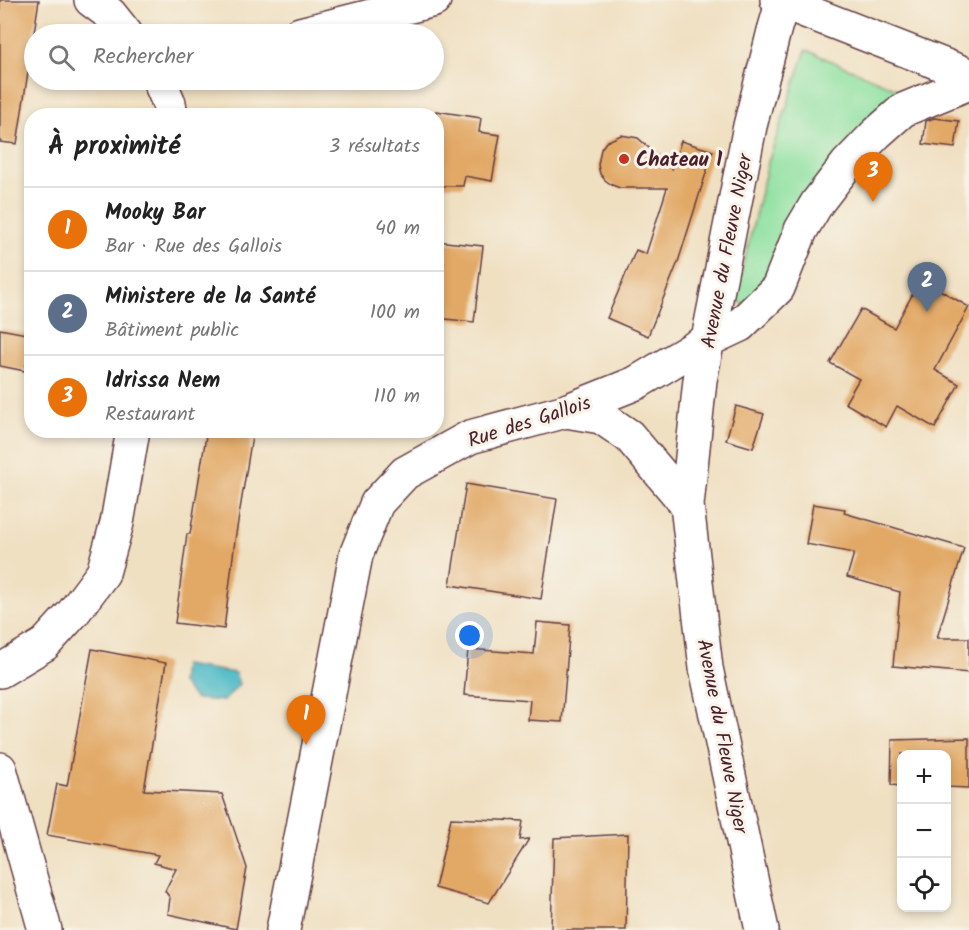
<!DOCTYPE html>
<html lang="fr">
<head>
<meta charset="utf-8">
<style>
  body { margin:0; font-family:Kalam,sans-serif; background:#f6f6f6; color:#222 }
  .controls { position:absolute; right:18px; bottom:18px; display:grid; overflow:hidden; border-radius:12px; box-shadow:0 3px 9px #0003 }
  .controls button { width:54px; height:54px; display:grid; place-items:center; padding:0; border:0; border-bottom:2px solid #e0e0e0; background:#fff; color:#222; font:30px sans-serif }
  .you { position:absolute; left:470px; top:636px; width:21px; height:21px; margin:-15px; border:4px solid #fff; border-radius:50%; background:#1a73e8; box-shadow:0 0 0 9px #1a73e833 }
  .badge { display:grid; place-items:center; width:39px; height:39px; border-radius:50%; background:#7c3aed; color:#fff; font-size:20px; font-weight:700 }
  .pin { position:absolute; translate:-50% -50px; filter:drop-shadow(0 2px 3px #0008) }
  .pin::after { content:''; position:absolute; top:32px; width:21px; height:18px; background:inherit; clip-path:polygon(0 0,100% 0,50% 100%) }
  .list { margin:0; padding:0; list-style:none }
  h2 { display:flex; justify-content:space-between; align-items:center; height:78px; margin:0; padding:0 24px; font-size:26px }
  h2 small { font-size:20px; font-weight:400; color:#767676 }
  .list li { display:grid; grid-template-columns:39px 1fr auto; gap:18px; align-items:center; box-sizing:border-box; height:84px; padding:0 24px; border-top:2px solid #e0e0e0 }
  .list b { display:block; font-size:22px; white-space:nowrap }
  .list p { margin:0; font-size:20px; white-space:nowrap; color:#767676 }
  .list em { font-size:20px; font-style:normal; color:#767676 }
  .icon { flex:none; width:33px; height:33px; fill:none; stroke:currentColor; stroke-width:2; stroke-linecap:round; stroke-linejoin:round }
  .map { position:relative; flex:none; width:969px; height:930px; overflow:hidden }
  .search { position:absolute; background:#fff; box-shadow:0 3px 9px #0003; left:24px; top:24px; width:420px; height:66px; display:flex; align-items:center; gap:15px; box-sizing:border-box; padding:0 21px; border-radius:33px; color:#767676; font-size:22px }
  .panel { position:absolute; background:#fff; box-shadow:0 3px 9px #0003; left:24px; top:108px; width:420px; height:330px; border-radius:24px }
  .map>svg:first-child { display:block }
  .green { fill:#8fe1a1; stroke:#6c8066; stroke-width:1.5 }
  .water { fill:#4cbac6; stroke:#4b6c78; stroke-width:1.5 }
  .building { fill:#e2a966 }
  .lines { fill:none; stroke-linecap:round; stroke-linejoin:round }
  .minor-casing { stroke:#633c42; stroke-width:36 }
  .major-casing { stroke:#633c42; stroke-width:36 }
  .minor { stroke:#fff; stroke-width:33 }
  .major { stroke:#fff; stroke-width:33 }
  .poi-dot { fill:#c8321e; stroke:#f7f3e8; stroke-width:2 }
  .labels { text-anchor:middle; stroke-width:6; stroke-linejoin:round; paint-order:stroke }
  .poi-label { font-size:20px; font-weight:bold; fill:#4a1f2b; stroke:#f7f3e8; text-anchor:start }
  .street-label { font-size:20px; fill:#4a1f2b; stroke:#f7f3e8 }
</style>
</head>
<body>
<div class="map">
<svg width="969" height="930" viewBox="0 0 969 930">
  <rect width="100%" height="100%" fill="#f7f3e8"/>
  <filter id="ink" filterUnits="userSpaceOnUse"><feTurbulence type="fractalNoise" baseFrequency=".0167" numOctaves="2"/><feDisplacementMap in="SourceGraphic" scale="12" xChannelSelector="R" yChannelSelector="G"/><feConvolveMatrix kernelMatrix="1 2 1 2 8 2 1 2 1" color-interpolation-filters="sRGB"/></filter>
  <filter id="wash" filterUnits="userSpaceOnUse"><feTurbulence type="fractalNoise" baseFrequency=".008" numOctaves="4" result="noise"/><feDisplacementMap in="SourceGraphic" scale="24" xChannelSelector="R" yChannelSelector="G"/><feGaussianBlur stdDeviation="1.35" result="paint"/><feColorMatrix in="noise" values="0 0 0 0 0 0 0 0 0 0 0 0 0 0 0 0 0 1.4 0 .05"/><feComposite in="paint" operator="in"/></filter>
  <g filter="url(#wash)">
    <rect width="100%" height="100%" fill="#f0e0c2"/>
    <path class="green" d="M 806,50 L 899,90 L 749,307 L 735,300 L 768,162 Z"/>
    <path class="water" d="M 183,665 L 235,673 L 239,684 L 224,701 L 195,699 L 181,683 Z"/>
    <g id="blocks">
      <path class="building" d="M 0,0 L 39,0 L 17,144 L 0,142 Z
        M 436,111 L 481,118 L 479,132 L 500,135 L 492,181 L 465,176 L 463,186 L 436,186 Z
        M 934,118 L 959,121 L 955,148 L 923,144 L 926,121 Z
        M 621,135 L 638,138 L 672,169 L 681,141 L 713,151 L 678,262 L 648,336 L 607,318 L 636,250 L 646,254 L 667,188 L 620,188 L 612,185 L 605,180 L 600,174 L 598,165 L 601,149 L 606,142 Z
        M 436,241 L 483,246 L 474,322 L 436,318 Z
        M 921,279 L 969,307 L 935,370 L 959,384 L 935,428 L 897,406 L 886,427 L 845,403 L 859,379 L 830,363 L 861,309 L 894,328 Z
        M 0,329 L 32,335 L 25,371 L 0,366 Z
        M 736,406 L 764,414 L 753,448 L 726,440 Z
        M 207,430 L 253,430 L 235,540 L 224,629 L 175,623 L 187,534 L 190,534 Z
        M 466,484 L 557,499 L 541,599 L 450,585 Z
        M 813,504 L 845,509 L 844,513 L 964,548 L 937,638 L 969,638 L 969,673 L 893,666 L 900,592 L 847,577 L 854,553 L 806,544 Z
        M 537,622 L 570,625 L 562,722 L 528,720 L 530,700 L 464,695 L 468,649 L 534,654 Z
        M 92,649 L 166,663 L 144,790 L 222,794 L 247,868 L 236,929 L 168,914 L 170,898 L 165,891 L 176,869 L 154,863 L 158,855 L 47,835 L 57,784 L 67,786 Z
        M 969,738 L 969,788 L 946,787 L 946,754 L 902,754 L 902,786 L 891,785 L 892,740 Z
        M 451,818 L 523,821 L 520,840 L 529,839 L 489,903 L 435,888 Z
        M 628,834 L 626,930 L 551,930 L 554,838 Z"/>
    </g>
  </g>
  <g filter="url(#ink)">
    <use href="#blocks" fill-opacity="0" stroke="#633c42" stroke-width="1.5"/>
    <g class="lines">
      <defs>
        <path id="minor" d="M 91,0 L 110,14 L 126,34
          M 300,34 L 434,0
          M 159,80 L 169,103 L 171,116
          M 566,411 L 601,417 L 629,436 L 687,505
          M 0,671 L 45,644 L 73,613 L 103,573 L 117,523 L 133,430
          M 0,769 L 45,930
          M 283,930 L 356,555 L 377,503 L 405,473 L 470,437 L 566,411 L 636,383 L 708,340 L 740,325 L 778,288 L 801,230 L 817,203 L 847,164 L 876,134 L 903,110 L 969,83
          M 762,930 L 706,668 L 687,505 L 700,380 L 750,126 L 774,31 L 783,0"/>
        <path id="major" d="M 777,0 L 969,75"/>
      </defs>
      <use href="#minor" class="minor-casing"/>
      <use href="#major" class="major-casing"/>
      <use href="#minor" class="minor"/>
      <use href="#major" class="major"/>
    </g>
  </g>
  <circle class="poi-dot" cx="624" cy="159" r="6"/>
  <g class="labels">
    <g class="poi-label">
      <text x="636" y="166">Chateau 1</text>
    </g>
    <g class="street-label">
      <text transform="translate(726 251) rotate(-79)" y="7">Avenue du Fleuve Niger</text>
      <text transform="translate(529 421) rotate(-18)" y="7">Rue des Gallois</text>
      <text transform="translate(723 736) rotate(79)" y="7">Avenue du Fleuve Niger</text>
    </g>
  </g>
</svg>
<div class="controls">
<button>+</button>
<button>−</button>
<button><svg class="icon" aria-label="locate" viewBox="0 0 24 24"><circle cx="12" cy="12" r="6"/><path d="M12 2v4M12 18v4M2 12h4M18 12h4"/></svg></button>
</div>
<div class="you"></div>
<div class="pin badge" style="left:306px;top:745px;background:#e8710a">1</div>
<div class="pin badge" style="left:927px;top:312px;background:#5c6f8a">2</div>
<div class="pin badge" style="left:873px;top:202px;background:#e8710a">3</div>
<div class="search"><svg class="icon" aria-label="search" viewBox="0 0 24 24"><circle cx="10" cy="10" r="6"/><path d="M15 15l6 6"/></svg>Rechercher</div>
<section class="panel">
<h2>À proximité<small>3 résultats</small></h2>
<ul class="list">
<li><span class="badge" style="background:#e8710a">1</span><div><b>Mooky Bar</b><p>Bar · Rue des Gallois</p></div><em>40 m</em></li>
<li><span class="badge" style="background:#5c6f8a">2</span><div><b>Ministere de la Santé</b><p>Bâtiment public</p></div><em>100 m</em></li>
<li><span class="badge" style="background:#e8710a">3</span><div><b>Idrissa Nem</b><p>Restaurant</p></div><em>110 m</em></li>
</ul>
</section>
</div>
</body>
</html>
